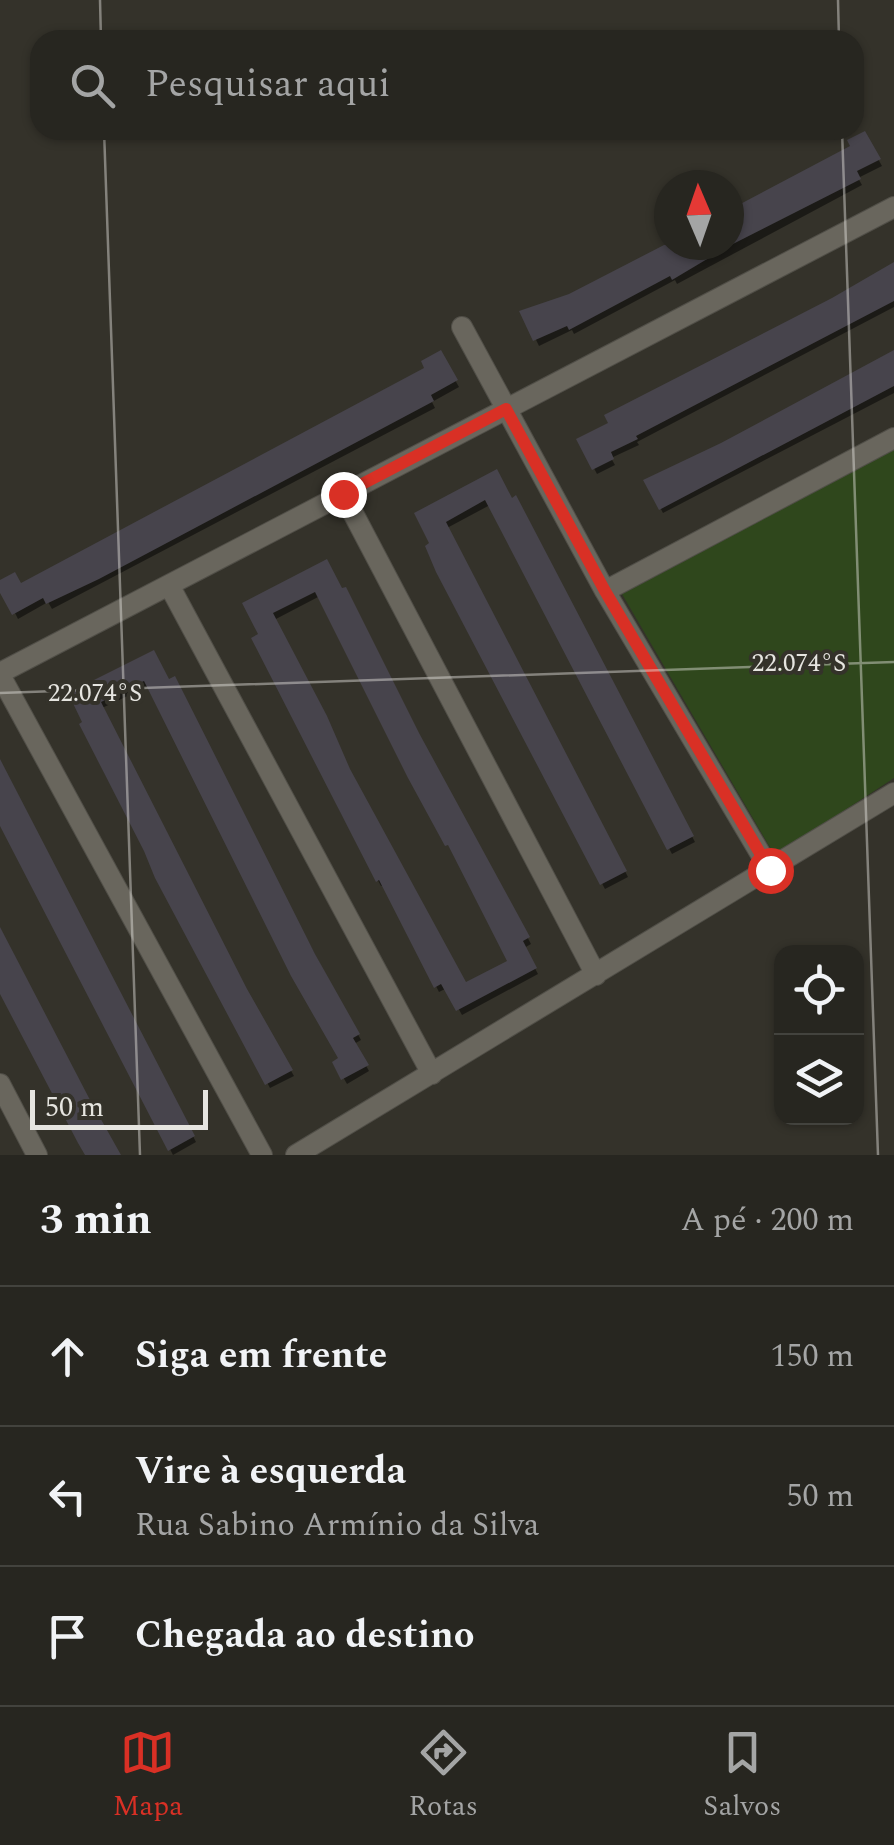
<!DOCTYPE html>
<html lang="pt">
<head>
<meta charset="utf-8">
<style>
  body { margin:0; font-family:Spectral,serif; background:#33322d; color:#f1f3f6 }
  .controls { position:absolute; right:30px; bottom:30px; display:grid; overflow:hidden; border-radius:20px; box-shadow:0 2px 8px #0004 }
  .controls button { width:90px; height:90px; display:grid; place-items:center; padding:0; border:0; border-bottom:2px solid #43433e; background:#272620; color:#f1f3f6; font:50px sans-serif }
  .compass { position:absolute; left:654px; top:170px; width:90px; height:90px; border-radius:50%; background:#272620; box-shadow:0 2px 8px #0004; rotate:358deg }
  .scale { position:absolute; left:30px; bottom:25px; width:178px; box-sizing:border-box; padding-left:10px; border:5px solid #e6e5e0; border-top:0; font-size:28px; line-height:35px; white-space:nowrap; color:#e6e5e0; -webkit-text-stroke:8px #34322a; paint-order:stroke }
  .stop { position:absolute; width:30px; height:30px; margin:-22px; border:8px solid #d93025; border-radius:50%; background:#fff }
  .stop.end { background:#d93025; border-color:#fff; box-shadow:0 2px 10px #0008 }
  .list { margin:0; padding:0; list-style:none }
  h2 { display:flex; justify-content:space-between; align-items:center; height:130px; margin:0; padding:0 40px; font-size:42px }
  h2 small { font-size:32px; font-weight:400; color:#a4a5a5 }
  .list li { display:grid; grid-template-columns:65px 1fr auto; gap:30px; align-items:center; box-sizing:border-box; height:140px; padding:0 40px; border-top:2px solid #43433e }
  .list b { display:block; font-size:38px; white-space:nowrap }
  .list p { margin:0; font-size:32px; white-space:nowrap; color:#a4a5a5 }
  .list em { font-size:32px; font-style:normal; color:#a4a5a5 }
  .icon { flex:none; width:55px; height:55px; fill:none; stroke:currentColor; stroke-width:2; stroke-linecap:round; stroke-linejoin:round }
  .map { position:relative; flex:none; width:894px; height:1155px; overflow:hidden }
  .search { position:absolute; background:#272620; box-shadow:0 2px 8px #0004; left:30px; right:30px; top:30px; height:110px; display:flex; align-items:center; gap:25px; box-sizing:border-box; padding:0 35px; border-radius:30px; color:#a4a5a5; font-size:38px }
  .sheet { height:550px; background:#272620 }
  nav { display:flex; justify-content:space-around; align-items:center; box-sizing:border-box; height:140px; border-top:2px solid #43433e; background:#272620; font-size:28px; color:#a4a5a5 }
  nav a { display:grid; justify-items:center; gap:5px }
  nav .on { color:#d93025 }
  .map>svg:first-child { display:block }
  .green { fill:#2f471c }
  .shadow { fill:#0007; fill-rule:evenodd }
  .building { fill:#47444c; fill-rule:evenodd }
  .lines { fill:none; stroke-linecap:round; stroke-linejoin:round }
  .street-casing { stroke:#514f48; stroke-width:22 }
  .street { stroke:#69665d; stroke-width:20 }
  .route { stroke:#d93025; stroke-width:12 }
  .ticks { fill:none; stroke:#e6e5e0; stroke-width:2.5; stroke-opacity:0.45 }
  .ticks-label { font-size:25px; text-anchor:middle; fill:#e6e5e0; stroke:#34322a; stroke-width:8; stroke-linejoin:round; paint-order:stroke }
</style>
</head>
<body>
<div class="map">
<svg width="894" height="1155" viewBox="0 0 894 1155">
  <rect width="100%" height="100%" fill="#34322a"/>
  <path class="green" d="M 894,449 L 894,778 L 775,856 L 622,594 Z"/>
  <path class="shadow" d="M 864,134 L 882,166 L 858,178 L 862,185 L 677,284 L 675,280 L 574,334 L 572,330 L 539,346 L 523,313 L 570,296 L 672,245 L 729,245 L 729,214 L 854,147 Z
    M 894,267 L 894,307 L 637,442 L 639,445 L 611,458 L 615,465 L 597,474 L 579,440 Z
    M 894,353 L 894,393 L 663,513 L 646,481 L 722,445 Z
    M 440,354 L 459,387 L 432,402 L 435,408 L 52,609 L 48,602 L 18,619 L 0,583 L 20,586 L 428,369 Z
    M 496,472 L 511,501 L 518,504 L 695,842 L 672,854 L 490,505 L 447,528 L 628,877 L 605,889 L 503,698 L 417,514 Z
    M 326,562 L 531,944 L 524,948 L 538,974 L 462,1015 L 447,988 L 439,992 L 384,885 L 381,886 L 341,813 L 245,604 ZM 320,596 L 510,962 L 465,986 L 352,778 L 274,620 Z
    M 153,653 L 361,1040 L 354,1044 L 369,1071 L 347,1084 L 335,1063 L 342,1059 L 149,686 L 102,708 L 249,997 L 294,1076 L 270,1088 L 105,774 L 71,694 Z
    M 4,768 L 196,1142 L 173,1155 L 0,817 L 0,770 Z"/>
  <path class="building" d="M 865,131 L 881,159 L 857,171 L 861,179 L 729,246 L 672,280 L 670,276 L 569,330 L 567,326 L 533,341 L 519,311 L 569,294 L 664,245 L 729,245 L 729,210 L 850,146 L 847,140 Z
    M 894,262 L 894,301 L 636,436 L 638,439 L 611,452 L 614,459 L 592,470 L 576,439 L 608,423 L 604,415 L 832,298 Z
    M 441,350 L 458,380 L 431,395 L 434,401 L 99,579 L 46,604 L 43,598 L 12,615 L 0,593 L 0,580 L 15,572 L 21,583 L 424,368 L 421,361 Z
    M 894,350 L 894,386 L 659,510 L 643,480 L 721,443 Z
    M 497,469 L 512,498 L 516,495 L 694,836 L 667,850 L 485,500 L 446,522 L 627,871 L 600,885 L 436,572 L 425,546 L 429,543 L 414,513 Z
    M 327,559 L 342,588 L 346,587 L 419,733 L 530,937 L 523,941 L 537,968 L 456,1011 L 441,984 L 434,988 L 379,880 L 376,882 L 251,638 L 258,634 L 242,603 ZM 315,592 L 408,778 L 445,846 L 448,845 L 507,961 L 466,982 L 350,769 L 327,716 L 273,613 Z
    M 154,650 L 169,679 L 175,676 L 315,954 L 360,1034 L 353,1038 L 369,1065 L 341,1080 L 332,1062 L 338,1058 L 291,976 L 144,681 L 101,702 L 247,989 L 293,1070 L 265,1085 L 155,878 L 144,851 L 79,724 L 82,722 L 68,693 Z
    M 0,759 L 195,1136 L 168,1151 L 0,826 Z
    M 0,927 L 89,1098 L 121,1155 L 85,1155 L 78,1143 L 0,994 Z"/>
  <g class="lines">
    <defs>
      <path id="street" d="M 462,327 L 605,591 L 770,870
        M 343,494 L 596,975
        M 169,585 L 432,1074
        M 605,591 L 894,438
        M 0,673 L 894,207
        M 0,675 L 262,1155
        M 0,1084 L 37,1155
        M 296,1155 L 894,793"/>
    </defs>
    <use href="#street" class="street-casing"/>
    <use href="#street" class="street"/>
  </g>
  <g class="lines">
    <path class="route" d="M 343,494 L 506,409 L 605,591 L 770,870"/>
  </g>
  <path class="ticks" d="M 100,0 L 101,40M 838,0 L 839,40M 104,130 L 140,1155M 842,130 L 878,1155M 0,693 L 894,662"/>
  <g class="ticks-label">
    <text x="799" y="671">22.074°S</text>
    <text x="95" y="701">22.074°S</text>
  </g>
</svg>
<div class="controls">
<button><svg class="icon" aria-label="locate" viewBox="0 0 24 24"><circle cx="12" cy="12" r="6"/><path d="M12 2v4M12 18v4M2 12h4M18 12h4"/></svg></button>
<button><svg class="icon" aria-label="layers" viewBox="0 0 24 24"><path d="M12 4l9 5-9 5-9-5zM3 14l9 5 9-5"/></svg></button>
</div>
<svg class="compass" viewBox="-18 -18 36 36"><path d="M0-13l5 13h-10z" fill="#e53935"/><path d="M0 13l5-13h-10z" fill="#a4a5a5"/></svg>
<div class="scale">50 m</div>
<div class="stop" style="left:770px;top:870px"></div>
<div class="stop end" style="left:343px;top:494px"></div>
<div class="search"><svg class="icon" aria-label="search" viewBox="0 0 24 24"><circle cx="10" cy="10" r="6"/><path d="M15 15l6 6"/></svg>Pesquisar aqui</div>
</div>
<section class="sheet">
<h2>3 min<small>A pé · 200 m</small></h2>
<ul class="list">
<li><svg class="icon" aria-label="ahead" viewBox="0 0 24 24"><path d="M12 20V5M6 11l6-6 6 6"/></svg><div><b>Siga em frente</b></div><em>150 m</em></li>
<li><svg class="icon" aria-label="left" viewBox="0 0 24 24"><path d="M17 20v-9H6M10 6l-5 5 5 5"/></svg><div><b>Vire à esquerda</b><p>Rua Sabino Armínio da Silva</p></div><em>50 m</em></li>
<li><svg class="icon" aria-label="arrive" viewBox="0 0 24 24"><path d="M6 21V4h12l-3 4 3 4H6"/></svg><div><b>Chegada ao destino</b></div></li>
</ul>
</section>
<nav>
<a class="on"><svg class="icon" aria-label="map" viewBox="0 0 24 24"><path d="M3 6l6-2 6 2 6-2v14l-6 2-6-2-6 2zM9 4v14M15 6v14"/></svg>Mapa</a>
<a><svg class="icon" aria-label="directions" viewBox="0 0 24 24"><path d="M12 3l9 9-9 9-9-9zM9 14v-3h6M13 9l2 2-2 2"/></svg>Rotas</a>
<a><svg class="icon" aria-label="saved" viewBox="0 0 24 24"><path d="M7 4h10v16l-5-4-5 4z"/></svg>Salvos</a>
</nav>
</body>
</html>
